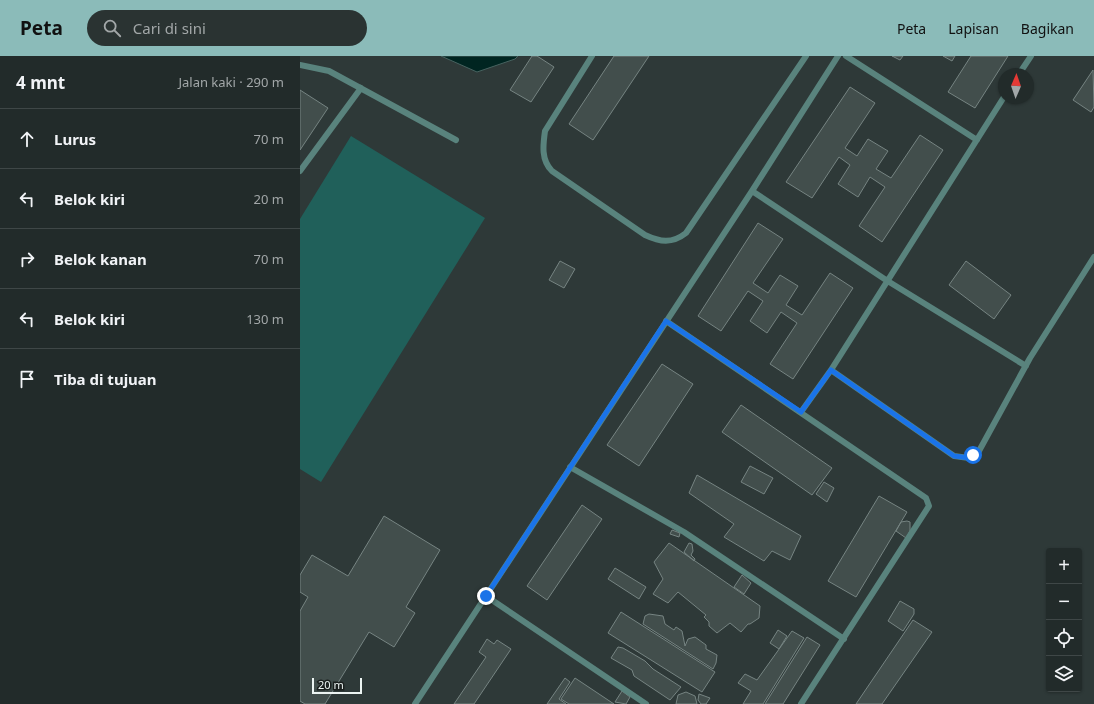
<!DOCTYPE html>
<html lang="id">
<head>
<meta charset="utf-8">
<style>
  body { margin:0; font-family:"Noto Sans",sans-serif; background:#2a3332; color:#f1f3f6 }
  .controls { position:absolute; right:12px; bottom:12px; display:grid; overflow:hidden; border-radius:4px; box-shadow:0 1px 3px #0004 }
  .controls button { width:36px; height:36px; display:grid; place-items:center; padding:0; border:0; border-bottom:1px solid #3f4747; background:#222b2a; color:#f1f3f6; font:20px sans-serif }
  .compass { position:absolute; left:698px; top:12px; width:36px; height:36px; border-radius:50%; background:#222b2a; box-shadow:0 1px 3px #0004; rotate:2deg }
  .scale { position:absolute; left:12px; bottom:10px; width:50px; box-sizing:border-box; padding-left:4px; border:2px solid #ecf4f2; border-top:0; font-size:11px; line-height:14px; white-space:nowrap; color:#ecf4f2; -webkit-text-stroke:3px #1a1f1e; paint-order:stroke }
  .stop { position:absolute; width:12px; height:12px; margin:-9px; border:3px solid #1a73e8; border-radius:50%; background:#fff }
  .stop.end { background:#1a73e8; border-color:#fff; box-shadow:0 1px 4px #0008 }
  .list { margin:0; padding:0; list-style:none }
  h2 { display:flex; justify-content:space-between; align-items:center; height:52px; margin:0; padding:0 16px; font-size:17px }
  h2 small { font-size:13px; font-weight:400; color:#a2a7a8 }
  .list li { display:grid; grid-template-columns:26px 1fr auto; gap:12px; align-items:center; box-sizing:border-box; height:60px; padding:0 16px; border-top:1px solid #3f4747 }
  .list b { display:block; font-size:15px; white-space:nowrap }
  .list em { font-size:13px; font-style:normal; color:#a2a7a8 }
  .icon { flex:none; width:22px; height:22px; fill:none; stroke:currentColor; stroke-width:2; stroke-linecap:round; stroke-linejoin:round }
  .map { position:relative; flex:none; width:794px; height:648px; overflow:hidden }
  header { display:flex; align-items:center; gap:24px; box-sizing:border-box; height:56px; padding:0 20px; background:#8bbbb9; color:#111 }
  header strong { font-size:19px }
  nav { display:flex; gap:22px; margin-inline-start:auto; font-size:14px }
  .search { width:280px; height:36px; background:#2a3332; display:flex; align-items:center; gap:10px; box-sizing:border-box; padding:0 14px; border-radius:22px; color:#a2a7a8; font-size:15px }
  main { display:flex }
  aside { flex:1; background:#222b2a }
  .map>svg:first-child { display:block }
  .green { fill:#20605a }
  .water { fill:#002521; stroke:#476360 }
  .building { fill:#424e4c; stroke:#768482 }
  .lines { fill:none; stroke-linecap:round; stroke-linejoin:round }
  .lane { stroke:#59837d; stroke-width:6 }
  .route { stroke:#1a73e8; stroke-width:5 }
</style>
</head>
<body>
<header>
<strong>Peta</strong>
<div class="search"><svg class="icon" aria-label="search" viewBox="0 0 24 24"><circle cx="10" cy="10" r="6"/><path d="M15 15l6 6"/></svg>Cari di sini</div>
<nav><a>Peta</a><a>Lapisan</a><a>Bagikan</a></nav>
</header>
<main>
<aside>
<h2>4 mnt<small>Jalan kaki · 290 m</small></h2>
<ul class="list">
<li><svg class="icon" aria-label="ahead" viewBox="0 0 24 24"><path d="M12 20V5M6 11l6-6 6 6"/></svg><div><b>Lurus</b></div><em>70 m</em></li>
<li><svg class="icon" aria-label="left" viewBox="0 0 24 24"><path d="M17 20v-9H6M10 6l-5 5 5 5"/></svg><div><b>Belok kiri</b></div><em>20 m</em></li>
<li><svg class="icon" aria-label="right" viewBox="0 0 24 24"><path d="M7 20v-9h11M14 6l5 5-5 5"/></svg><div><b>Belok kanan</b></div><em>70 m</em></li>
<li><svg class="icon" aria-label="left" viewBox="0 0 24 24"><path d="M17 20v-9H6M10 6l-5 5 5 5"/></svg><div><b>Belok kiri</b></div><em>130 m</em></li>
<li><svg class="icon" aria-label="arrive" viewBox="0 0 24 24"><path d="M6 21V4h12l-3 4 3 4H6"/></svg><div><b>Tiba di tujuan</b></div></li>
</ul>
</aside>
<div class="map">
<svg width="794" height="648" viewBox="0 0 794 648">
  <rect width="100%" height="100%" fill="#2e3938"/>
  <path class="green" d="M 51,80 L 185,162 L 21,426 L 0,413 L 0,163 Z"/>
  <path class="water" d="M 141,0 L 218,0 L 215,3 L 177,16 Z"/>
  <path class="building" d="M 232,0 L 237,0 L 254,11 L 231,46 L 210,34 Z
    M 314,0 L 349,0 L 293,84 L 269,68 Z
    M 592,0 L 603,0 L 600,4 Z
    M 643,0 L 655,0 L 652,5 Z
    M 671,0 L 708,0 L 675,52 L 648,36 Z
    M 793,14 L 794,51 L 791,56 L 773,44 Z
    M 550,31 L 575,47 L 545,92 L 557,100 L 568,83 L 588,95 L 576,113 L 591,122 L 620,79 L 643,94 L 582,186 L 559,170 L 585,131 L 570,121 L 558,141 L 538,128 L 550,109 L 539,101 L 512,142 L 486,126 Z
    M 0,34 L 28,52 L 0,94 Z
    M 458,167 L 483,183 L 453,227 L 468,237 L 480,219 L 498,230 L 486,249 L 502,259 L 530,217 L 553,232 L 493,323 L 470,308 L 497,267 L 481,256 L 467,277 L 450,265 L 463,245 L 448,235 L 421,275 L 398,260 Z
    M 260,205 L 275,213 L 264,232 L 249,224 Z
    M 666,205 L 711,239 L 694,263 L 649,229 Z
    M 362,308 L 393,328 L 339,410 L 307,389 Z
    M 441,349 L 532,412 L 512,439 L 422,376 Z
    M 450,410 L 473,422 L 464,438 L 441,426 Z
    M 397,419 L 501,480 L 490,504 L 472,495 L 464,505 L 424,481 L 434,468 L 389,437 Z
    M 524,426 L 534,432 L 527,446 L 516,438 Z
    M 579,440 L 607,456 L 556,541 L 528,525 Z
    M 282,449 L 302,463 L 247,544 L 227,530 Z
    M 84,460 L 140,494 L 106,551 L 115,557 L 94,591 L 69,576 L 25,648 L 5,648 L 0,645 L 0,555 L 8,541 L 0,536 L 0,519 L 12,499 L 48,520 Z
    M 607,465 L 610,466 L 610,475 L 606,482 L 596,475 L 601,466 Z
    M 372,474 L 380,477 L 379,481 L 370,478 Z
    M 369,487 L 460,550 L 459,562 L 450,568 L 448,568 L 441,576 L 430,567 L 417,577 L 409,570 L 409,566 L 404,561 L 406,559 L 378,536 L 368,547 L 353,538 L 363,523 L 354,506 Z
    M 389,487 L 392,488 L 393,495 L 391,499 L 395,503 L 394,505 L 384,496 Z
    M 315,512 L 346,531 L 339,543 L 308,523 Z
    M 442,519 L 451,527 L 444,538 L 434,531 Z
    M 600,545 L 614,553 L 614,558 L 603,575 L 588,565 Z
    M 321,556 L 415,616 L 402,636 L 308,577 Z
    M 349,558 L 363,560 L 365,568 L 374,574 L 376,571 L 382,575 L 385,590 L 388,583 L 395,581 L 406,589 L 406,593 L 417,599 L 416,607 L 413,613 L 343,568 L 345,560 Z
    M 613,564 L 632,576 L 582,648 L 556,648 Z
    M 478,574 L 487,580 L 479,593 L 470,587 Z
    M 492,575 L 504,582 L 463,648 L 443,648 L 451,635 L 438,627 L 445,618 L 457,624 Z
    M 507,581 L 520,589 L 483,648 L 465,648 Z
    M 187,583 L 194,588 L 197,584 L 211,593 L 174,648 L 154,648 L 186,601 L 179,596 Z
    M 318,591 L 323,592 L 345,605 L 353,613 L 381,631 L 370,644 L 334,620 L 332,614 L 311,602 Z
    M 265,622 L 270,626 L 259,643 L 266,648 L 247,648 Z
    M 275,622 L 314,648 L 269,648 L 261,643 Z
    M 322,635 L 330,641 L 326,648 L 315,646 Z
    M 386,636 L 395,640 L 397,648 L 376,648 L 378,639 Z
    M 399,638 L 410,642 L 406,648 L 401,648 L 398,644 Z"/>
  <g class="lines">
    <path class="lane" d="M 292,0 L 245,75 C 243,89 241,104 252,115 L 345,179 C 360,186 372,188 386,177 L 506,0
      M 546,0 L 677,84
      M 0,9 L 29,15 L 156,84
      M 719,18 L 731,0
      M 0,115 L 61,32
      M 452,135 L 586,224 L 726,310
      M 366,265 L 626,442 L 629,450 L 501,648
      M 531,314 L 654,400 L 669,402 L 679,395 L 730,302 L 794,201
      M 501,356 L 531,314 L 704,41
      M 270,411 L 384,476 L 544,583
      M 186,540 L 346,648
      M 115,648 L 452,135 L 538,0"/>
  </g>
  <g class="lines">
    <path class="route" d="M 186,540 L 366,265 L 501,356 L 531,314 L 654,400 L 669,402 L 673,399"/>
  </g>
</svg>
<div class="controls">
<button>+</button>
<button>−</button>
<button><svg class="icon" aria-label="locate" viewBox="0 0 24 24"><circle cx="12" cy="12" r="6"/><path d="M12 2v4M12 18v4M2 12h4M18 12h4"/></svg></button>
<button><svg class="icon" aria-label="layers" viewBox="0 0 24 24"><path d="M12 4l9 5-9 5-9-5zM3 14l9 5 9-5"/></svg></button>
</div>
<svg class="compass" viewBox="-18 -18 36 36"><path d="M0-13l5 13h-10z" fill="#e53935"/><path d="M0 13l5-13h-10z" fill="#a2a7a8"/></svg>
<div class="scale">20 m</div>
<div class="stop" style="left:673px;top:399px"></div>
<div class="stop end" style="left:186px;top:540px"></div>
</div>
</main>
</body>
</html>
